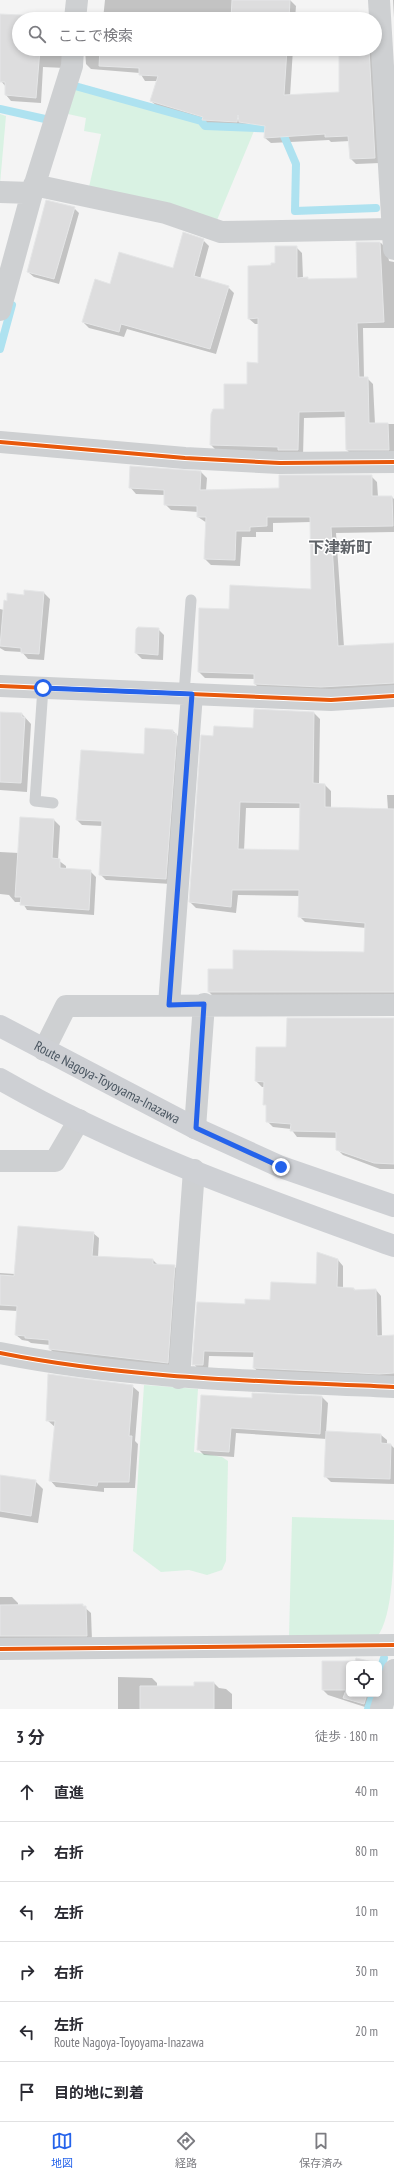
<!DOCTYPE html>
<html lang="ja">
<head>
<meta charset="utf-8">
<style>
  body { margin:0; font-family:"PT Sans Narrow","Noto Sans JP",sans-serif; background:#f7f7f7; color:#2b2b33 }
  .controls { position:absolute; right:12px; bottom:12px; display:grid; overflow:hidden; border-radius:6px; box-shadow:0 2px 6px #0003 }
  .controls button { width:36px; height:36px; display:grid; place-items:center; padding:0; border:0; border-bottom:1px solid #e1e1e2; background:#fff; color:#2b2b33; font:20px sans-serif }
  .stop { position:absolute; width:12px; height:12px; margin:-9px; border:3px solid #2563eb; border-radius:50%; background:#fff }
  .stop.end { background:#2563eb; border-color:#fff; box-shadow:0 1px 4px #0008 }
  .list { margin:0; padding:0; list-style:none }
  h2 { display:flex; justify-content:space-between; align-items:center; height:52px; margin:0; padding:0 16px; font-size:17px }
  h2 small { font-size:13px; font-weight:400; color:#7c7c81 }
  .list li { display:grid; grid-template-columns:26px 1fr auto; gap:12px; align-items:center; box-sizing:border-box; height:60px; padding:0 16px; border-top:1px solid #e1e1e2 }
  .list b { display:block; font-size:15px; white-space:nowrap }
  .list p { margin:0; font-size:13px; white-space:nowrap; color:#7c7c81 }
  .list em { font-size:13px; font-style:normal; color:#7c7c81 }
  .icon { flex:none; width:22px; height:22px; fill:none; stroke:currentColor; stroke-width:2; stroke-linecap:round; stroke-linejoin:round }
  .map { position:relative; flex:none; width:394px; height:1709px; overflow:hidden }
  .search { position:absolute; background:#fff; box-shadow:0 2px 6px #0003; left:12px; right:12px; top:12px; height:44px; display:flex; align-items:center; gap:10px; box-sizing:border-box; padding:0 14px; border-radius:22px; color:#7c7c81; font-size:15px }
  .sheet { height:412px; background:#fff }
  nav { display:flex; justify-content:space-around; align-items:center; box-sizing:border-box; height:56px; border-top:1px solid #e1e1e2; background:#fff; font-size:11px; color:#7c7c81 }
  nav a { display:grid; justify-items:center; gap:2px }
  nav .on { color:#2563eb }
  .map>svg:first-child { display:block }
  .green { fill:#d9f2e3 }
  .shadow { fill:#0003; fill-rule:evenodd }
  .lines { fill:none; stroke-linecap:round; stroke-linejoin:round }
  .stream { stroke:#aee2f0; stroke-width:8 }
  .building { fill:#ddddde; stroke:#e5e6e7; fill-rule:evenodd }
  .service { stroke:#ced0d2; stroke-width:11 }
  .minor { stroke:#ced0d2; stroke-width:22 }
  .secondary { stroke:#ced0d4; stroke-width:22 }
  .cycleway-casing { stroke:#fff; stroke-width:6 }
  .cycleway { stroke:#e8590c; stroke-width:4 }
  .route { stroke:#2563eb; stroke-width:5 }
  .labels { text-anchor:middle; stroke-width:3; stroke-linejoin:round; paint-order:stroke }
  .street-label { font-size:14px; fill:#4a5661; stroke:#fff }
  .quarter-label { font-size:16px; font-weight:bold; fill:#5f6368; stroke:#fff }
</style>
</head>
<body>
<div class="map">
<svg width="394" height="1709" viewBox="0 0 394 1709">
  <rect width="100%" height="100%" fill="#f4f4f4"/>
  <path class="green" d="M 72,88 L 199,122 L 204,128 L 254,131 L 217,220 L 89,187 L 101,134 L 84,131 L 86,118 L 68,114 Z
    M 0,114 L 6,116 L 0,184 Z
    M 144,1385 L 198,1389 L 194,1452 L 222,1457 L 228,1461 L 226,1561 L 222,1570 L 207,1575 L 189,1570 L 161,1572 L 133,1551 Z
    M 292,1517 L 394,1520 C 394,1551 394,1616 377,1637 L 289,1637 Z"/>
  <path class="shadow" d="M 105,0 L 290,0 L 296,6 L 295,19 L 103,19 Z
    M 393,0 L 394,0 L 394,18 Z
    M 0,15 L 43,19 L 19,19 L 19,49 L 68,49 L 65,68 L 43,67 L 41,103 L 11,101 L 6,95 L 6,87 L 1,81 Z
    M 85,49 L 293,49 L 290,96 L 340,93 L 340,49 L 374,49 L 380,163 L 356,164 L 351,159 L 350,141 L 331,142 L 329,140 L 271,143 L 265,138 L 266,130 L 245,127 L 243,125 L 242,127 L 209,125 L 206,122 L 157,106 L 151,101 L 158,81 L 145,81 L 140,73 L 91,69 L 86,64 Z
    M 74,208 L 79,213 L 59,284 L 34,277 L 28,272 Z
    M 203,240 L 209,246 L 200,279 L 228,287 L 234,293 L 216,354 L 127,329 L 124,337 L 89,328 L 83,322 L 173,269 Z
    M 357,243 L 381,243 L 387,249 L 389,261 L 394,262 L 394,328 L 363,328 L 364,378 L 367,378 L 373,384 L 375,424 L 394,424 L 394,455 L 353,456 L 347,450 L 346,417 L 304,418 L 303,456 L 217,451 L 211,445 L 225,410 L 248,385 L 259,364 L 259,324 L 255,324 L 248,318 L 272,266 L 296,247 L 302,253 L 303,278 L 309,280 L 358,279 Z
    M 201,472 L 207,478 L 206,491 L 280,489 L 371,476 L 377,482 L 378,497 L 392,497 L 394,499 L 394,532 L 336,533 L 344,647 L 394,644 L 394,689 L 261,690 L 255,684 L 255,679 L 205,678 L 199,672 L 200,609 L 230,610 L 312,590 L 311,522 L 273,523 L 273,532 L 256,532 L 256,537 L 242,537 L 240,566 L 211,565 L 205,559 L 207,523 L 198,517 L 198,512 L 171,510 L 165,504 L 165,495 L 136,494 L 130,487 Z
    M 25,591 L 44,593 L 50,599 L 44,660 L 28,659 L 22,652 L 5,651 L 0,648 L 0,609 L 4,610 L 25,596 Z
    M 158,629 L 164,635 L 163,660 L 142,659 L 136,653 Z
    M 0,713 L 22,714 L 31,724 L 27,792 L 0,790 Z
    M 314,713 L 320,719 L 319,784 L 325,785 L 331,791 L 331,808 L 388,810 L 387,795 L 394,795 L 394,998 L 215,998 L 209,992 L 209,970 L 234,970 L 365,953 L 366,928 L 305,922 L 299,916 L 300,896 L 238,895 L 236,913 L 196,908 L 190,902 L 214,737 L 254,729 ZM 246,808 L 301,808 L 300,851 L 244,851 Z
    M 173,731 L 178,736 L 171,884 L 106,880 L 100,874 L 103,826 L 82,825 L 77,820 L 145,755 Z
    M 54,820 L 60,826 L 58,860 L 66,866 L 66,870 L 90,871 L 96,877 L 94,915 L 27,910 L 22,902 L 15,902 L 9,895 L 0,894 L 0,852 L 19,853 Z
    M 394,1018 L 394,1169 L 380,1169 L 343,1155 L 337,1149 L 337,1138 L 297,1137 L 291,1129 L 273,1127 L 267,1121 L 265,1087 L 262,1087 L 256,1081 L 287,1048 Z
    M 93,1233 L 99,1238 L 98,1257 L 153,1260 L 158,1265 L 174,1266 L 180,1272 L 173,1368 L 55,1354 L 50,1349 L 50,1345 L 31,1343 L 28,1341 L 22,1340 L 16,1335 L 18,1311 L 0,1310 L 0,1273 L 15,1274 Z
    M 338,1260 L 343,1266 L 343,1288 L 354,1289 L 356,1291 L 376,1290 L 381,1296 L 382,1337 L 394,1336 L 394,1378 L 260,1373 L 254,1368 L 254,1357 L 209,1356 L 208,1370 L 199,1370 L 194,1364 L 198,1303 L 246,1305 L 271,1301 L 317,1285 Z
    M 132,1386 L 139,1392 L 135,1441 L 138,1444 L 135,1488 L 104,1488 L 104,1492 L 56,1487 L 50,1480 L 55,1427 L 47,1420 Z
    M 322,1397 L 328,1403 L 326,1432 L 381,1435 L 387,1440 L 387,1445 L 391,1445 L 394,1448 L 394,1484 L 331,1482 L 325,1476 L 327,1439 L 236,1433 L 234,1457 L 204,1455 L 198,1449 L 253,1399 Z
    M 0,1476 L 35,1481 L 43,1489 L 38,1523 L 0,1517 Z
    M 0,1597 L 12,1597 L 18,1603 L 18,1606 L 82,1605 L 91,1613 L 92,1641 L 0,1641 Z
    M 358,1659 L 375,1664 L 349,1664 L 349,1694 L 373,1694 L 368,1708 L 328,1695 L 323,1690 L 323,1662 L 356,1662 Z
    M 379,1667 L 381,1669 L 379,1676 Z
    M 118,1677 L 152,1678 L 157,1683 L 157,1687 L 195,1687 L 195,1683 L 214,1683 L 219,1688 L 226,1689 L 232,1694 L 232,1709 L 118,1709 Z"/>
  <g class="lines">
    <path class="stream" d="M 75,86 L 201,121 L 205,126 L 281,129 L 296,164 L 295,211 L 376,208
      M 0,109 L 45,119
      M 0,349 L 12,305
      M 379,1674 L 384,1658
      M 368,1709 L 373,1694"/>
  </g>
  <path class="building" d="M 232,0 L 290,0 L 289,19 L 231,19 Z
    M 102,13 L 142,15 L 142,17 L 171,19 L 102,19 Z
    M 0,14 L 42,16 L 42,19 L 19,19 L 19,49 L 40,49 L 36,98 L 5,95 L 5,82 L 0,82 Z
    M 100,49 L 287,49 L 284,95 L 339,92 L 339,49 L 369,49 L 375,158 L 350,159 L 348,136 L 325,137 L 325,134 L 264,138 L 265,126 L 239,122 L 238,115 L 237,122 L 202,120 L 203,117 L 150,101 L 158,76 L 139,75 L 139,68 L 99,66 Z
    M 46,200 L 75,207 L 54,279 L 27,272 Z
    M 183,232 L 204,239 L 194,276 L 229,286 L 210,349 L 121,324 L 119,332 L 82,322 L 95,279 L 110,284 L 119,252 L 173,268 Z
    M 356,242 L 380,242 L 384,322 L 357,323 L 359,377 L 368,377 L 369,423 L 388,423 L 389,450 L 346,450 L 345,411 L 299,412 L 298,450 L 278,450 L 278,447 L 210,445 L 211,414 L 213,409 L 224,409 L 224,384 L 247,384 L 247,362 L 258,363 L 258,318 L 248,319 L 248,266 L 271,265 L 271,263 L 275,263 L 275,246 L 297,246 L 297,278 L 308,277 L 308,279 L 357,278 Z
    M 130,466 L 201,471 L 200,490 L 279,488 L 279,475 L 372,475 L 372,496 L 392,496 L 393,526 L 331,527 L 338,646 L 394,643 L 394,683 L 321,687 L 254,684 L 254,674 L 198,672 L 199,608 L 229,609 L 230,585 L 311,589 L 310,517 L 267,517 L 267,526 L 250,527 L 250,531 L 236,531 L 235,560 L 204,559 L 206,517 L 197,517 L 197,506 L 164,505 L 164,490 L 129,488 Z
    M 24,590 L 44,592 L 39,654 L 21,653 L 21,648 L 0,646 L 4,600 L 7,601 L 7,593 L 24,595 Z
    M 138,627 L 159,628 L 158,655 L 135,653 L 136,629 Z
    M 254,709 L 314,712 L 313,783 L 325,784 L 325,807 L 394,809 L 394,992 L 208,992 L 208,969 L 233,969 L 233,950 L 364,952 L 365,923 L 298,917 L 299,890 L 232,890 L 231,907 L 189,902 L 201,735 L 213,736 L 214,726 L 253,728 ZM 240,802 L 300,803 L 299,850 L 238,849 Z
    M 0,712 L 22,713 L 22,717 L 25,717 L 21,783 L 0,782 Z
    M 145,728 L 173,730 L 173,733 L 177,734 L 166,879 L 99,875 L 102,821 L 76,820 L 81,750 L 144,754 Z
    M 20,817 L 54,819 L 52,858 L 60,859 L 60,868 L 91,870 L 89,910 L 20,905 L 21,897 L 15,897 Z
    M 287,1018 L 394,1018 L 394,1164 L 374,1163 L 336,1150 L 336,1132 L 290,1131 L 291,1124 L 266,1122 L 266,1105 L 263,1105 L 264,1082 L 255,1081 L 256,1047 L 286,1047 Z
    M 18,1226 L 94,1232 L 92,1256 L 153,1259 L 153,1264 L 175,1265 L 168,1363 L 49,1349 L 49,1340 L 25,1338 L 25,1336 L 15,1335 L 17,1306 L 0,1305 L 0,1275 L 14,1276 Z
    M 317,1252 L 338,1259 L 337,1287 L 354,1288 L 354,1290 L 376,1289 L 377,1336 L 394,1335 L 394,1373 L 379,1374 L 253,1368 L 254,1352 L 204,1351 L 203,1365 L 192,1365 L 197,1302 L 245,1304 L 245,1299 L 270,1300 L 271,1282 L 316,1284 Z
    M 48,1374 L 133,1385 L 129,1436 L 132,1436 L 129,1482 L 98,1482 L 97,1486 L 49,1481 L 55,1421 L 46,1421 Z
    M 252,1393 L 322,1396 L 320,1434 L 231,1428 L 229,1452 L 197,1450 L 201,1395 L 252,1398 Z
    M 326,1431 L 381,1434 L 381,1443 L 391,1444 L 390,1479 L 324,1477 Z
    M 0,1475 L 36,1480 L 31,1516 L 0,1511 Z
    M 83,1604 L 83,1606 L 86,1606 L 87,1636 L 0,1636 L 0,1605 Z
    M 356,1658 L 377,1663 L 349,1664 L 349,1694 L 367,1694 L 364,1704 L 343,1698 L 346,1690 L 322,1690 L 322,1661 L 355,1661 Z
    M 194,1682 L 214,1682 L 214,1709 L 140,1709 L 140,1686 L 194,1686 Z"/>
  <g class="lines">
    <path class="service" d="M 43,688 L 35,801 L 53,803
      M 184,694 L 191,600"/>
    <path class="minor" d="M 379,0 L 394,249
      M 75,19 L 77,0
      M 34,185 L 166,213 L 221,232 L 393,229
      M 0,192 L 32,193
      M 0,310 L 32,193 L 72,66 L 73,49
      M 0,442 L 185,458 L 280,463 L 394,462
      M 0,686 L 331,700 L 394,696
      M 169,1005 L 192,694
      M 44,1050 L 66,1006 L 394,1005
      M 195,1128 L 204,1004
      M 0,1161 L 55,1161 L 79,1120
      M 0,1353 C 130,1379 262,1381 394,1387
      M 179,1378 L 194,1170
      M 0,1649 L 394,1645
      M 381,1709 L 394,1670"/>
    <g class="secondary">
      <path id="s1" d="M 0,1026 L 195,1128 L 281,1167 L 394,1206"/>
      <path d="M 0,1079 C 124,1150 261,1198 394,1246"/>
    </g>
    <defs>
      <path id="cycleway" d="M 0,442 L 185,458 L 280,463 L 394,462
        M 0,686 L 331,700 L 394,696
        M 0,1353 C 130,1379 262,1381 394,1387
        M 0,1649 L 394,1645"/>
    </defs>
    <use href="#cycleway" class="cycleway-casing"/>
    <use href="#cycleway" class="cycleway"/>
  </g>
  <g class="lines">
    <path class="route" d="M 43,688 L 192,694 L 169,1005 L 204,1004 L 196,1128 L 281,1167"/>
  </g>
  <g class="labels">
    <g class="street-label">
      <text dy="5" stroke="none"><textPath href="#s1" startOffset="121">Route Nagoya-Toyoyama-Inazawa</textPath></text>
    </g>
    <g class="quarter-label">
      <text x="340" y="553">下津新町</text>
    </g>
  </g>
</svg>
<div class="controls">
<button><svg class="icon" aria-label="locate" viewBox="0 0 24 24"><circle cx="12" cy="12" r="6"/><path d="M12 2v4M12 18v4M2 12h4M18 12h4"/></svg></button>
</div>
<div class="stop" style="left:43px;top:688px"></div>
<div class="stop end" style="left:281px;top:1167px"></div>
<div class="search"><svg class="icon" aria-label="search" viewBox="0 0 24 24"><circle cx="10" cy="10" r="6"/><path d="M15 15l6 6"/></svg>ここで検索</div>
</div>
<section class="sheet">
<h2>3 分<small>徒歩 · 180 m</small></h2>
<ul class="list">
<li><svg class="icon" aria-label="ahead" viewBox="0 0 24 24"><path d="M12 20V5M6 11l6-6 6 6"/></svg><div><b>直進</b></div><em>40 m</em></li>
<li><svg class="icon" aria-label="right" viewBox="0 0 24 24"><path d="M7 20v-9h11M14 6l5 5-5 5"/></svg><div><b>右折</b></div><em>80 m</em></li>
<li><svg class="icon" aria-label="left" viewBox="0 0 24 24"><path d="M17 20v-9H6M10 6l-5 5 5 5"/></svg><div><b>左折</b></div><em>10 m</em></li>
<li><svg class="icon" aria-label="right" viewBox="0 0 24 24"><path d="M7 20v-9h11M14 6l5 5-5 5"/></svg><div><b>右折</b></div><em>30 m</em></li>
<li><svg class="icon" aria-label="left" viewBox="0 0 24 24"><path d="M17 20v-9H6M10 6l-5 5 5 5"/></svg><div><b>左折</b><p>Route Nagoya-Toyoyama-Inazawa</p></div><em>20 m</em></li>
<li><svg class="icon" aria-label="arrive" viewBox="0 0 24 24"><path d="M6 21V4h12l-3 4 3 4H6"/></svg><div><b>目的地に到着</b></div></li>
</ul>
</section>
<nav>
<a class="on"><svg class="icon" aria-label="map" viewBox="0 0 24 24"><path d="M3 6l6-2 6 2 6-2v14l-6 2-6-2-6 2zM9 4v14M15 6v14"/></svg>地図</a>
<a><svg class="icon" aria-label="directions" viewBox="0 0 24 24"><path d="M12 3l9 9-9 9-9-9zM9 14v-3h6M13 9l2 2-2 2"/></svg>経路</a>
<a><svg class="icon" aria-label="saved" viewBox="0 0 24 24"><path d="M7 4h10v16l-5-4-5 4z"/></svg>保存済み</a>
</nav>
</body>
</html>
